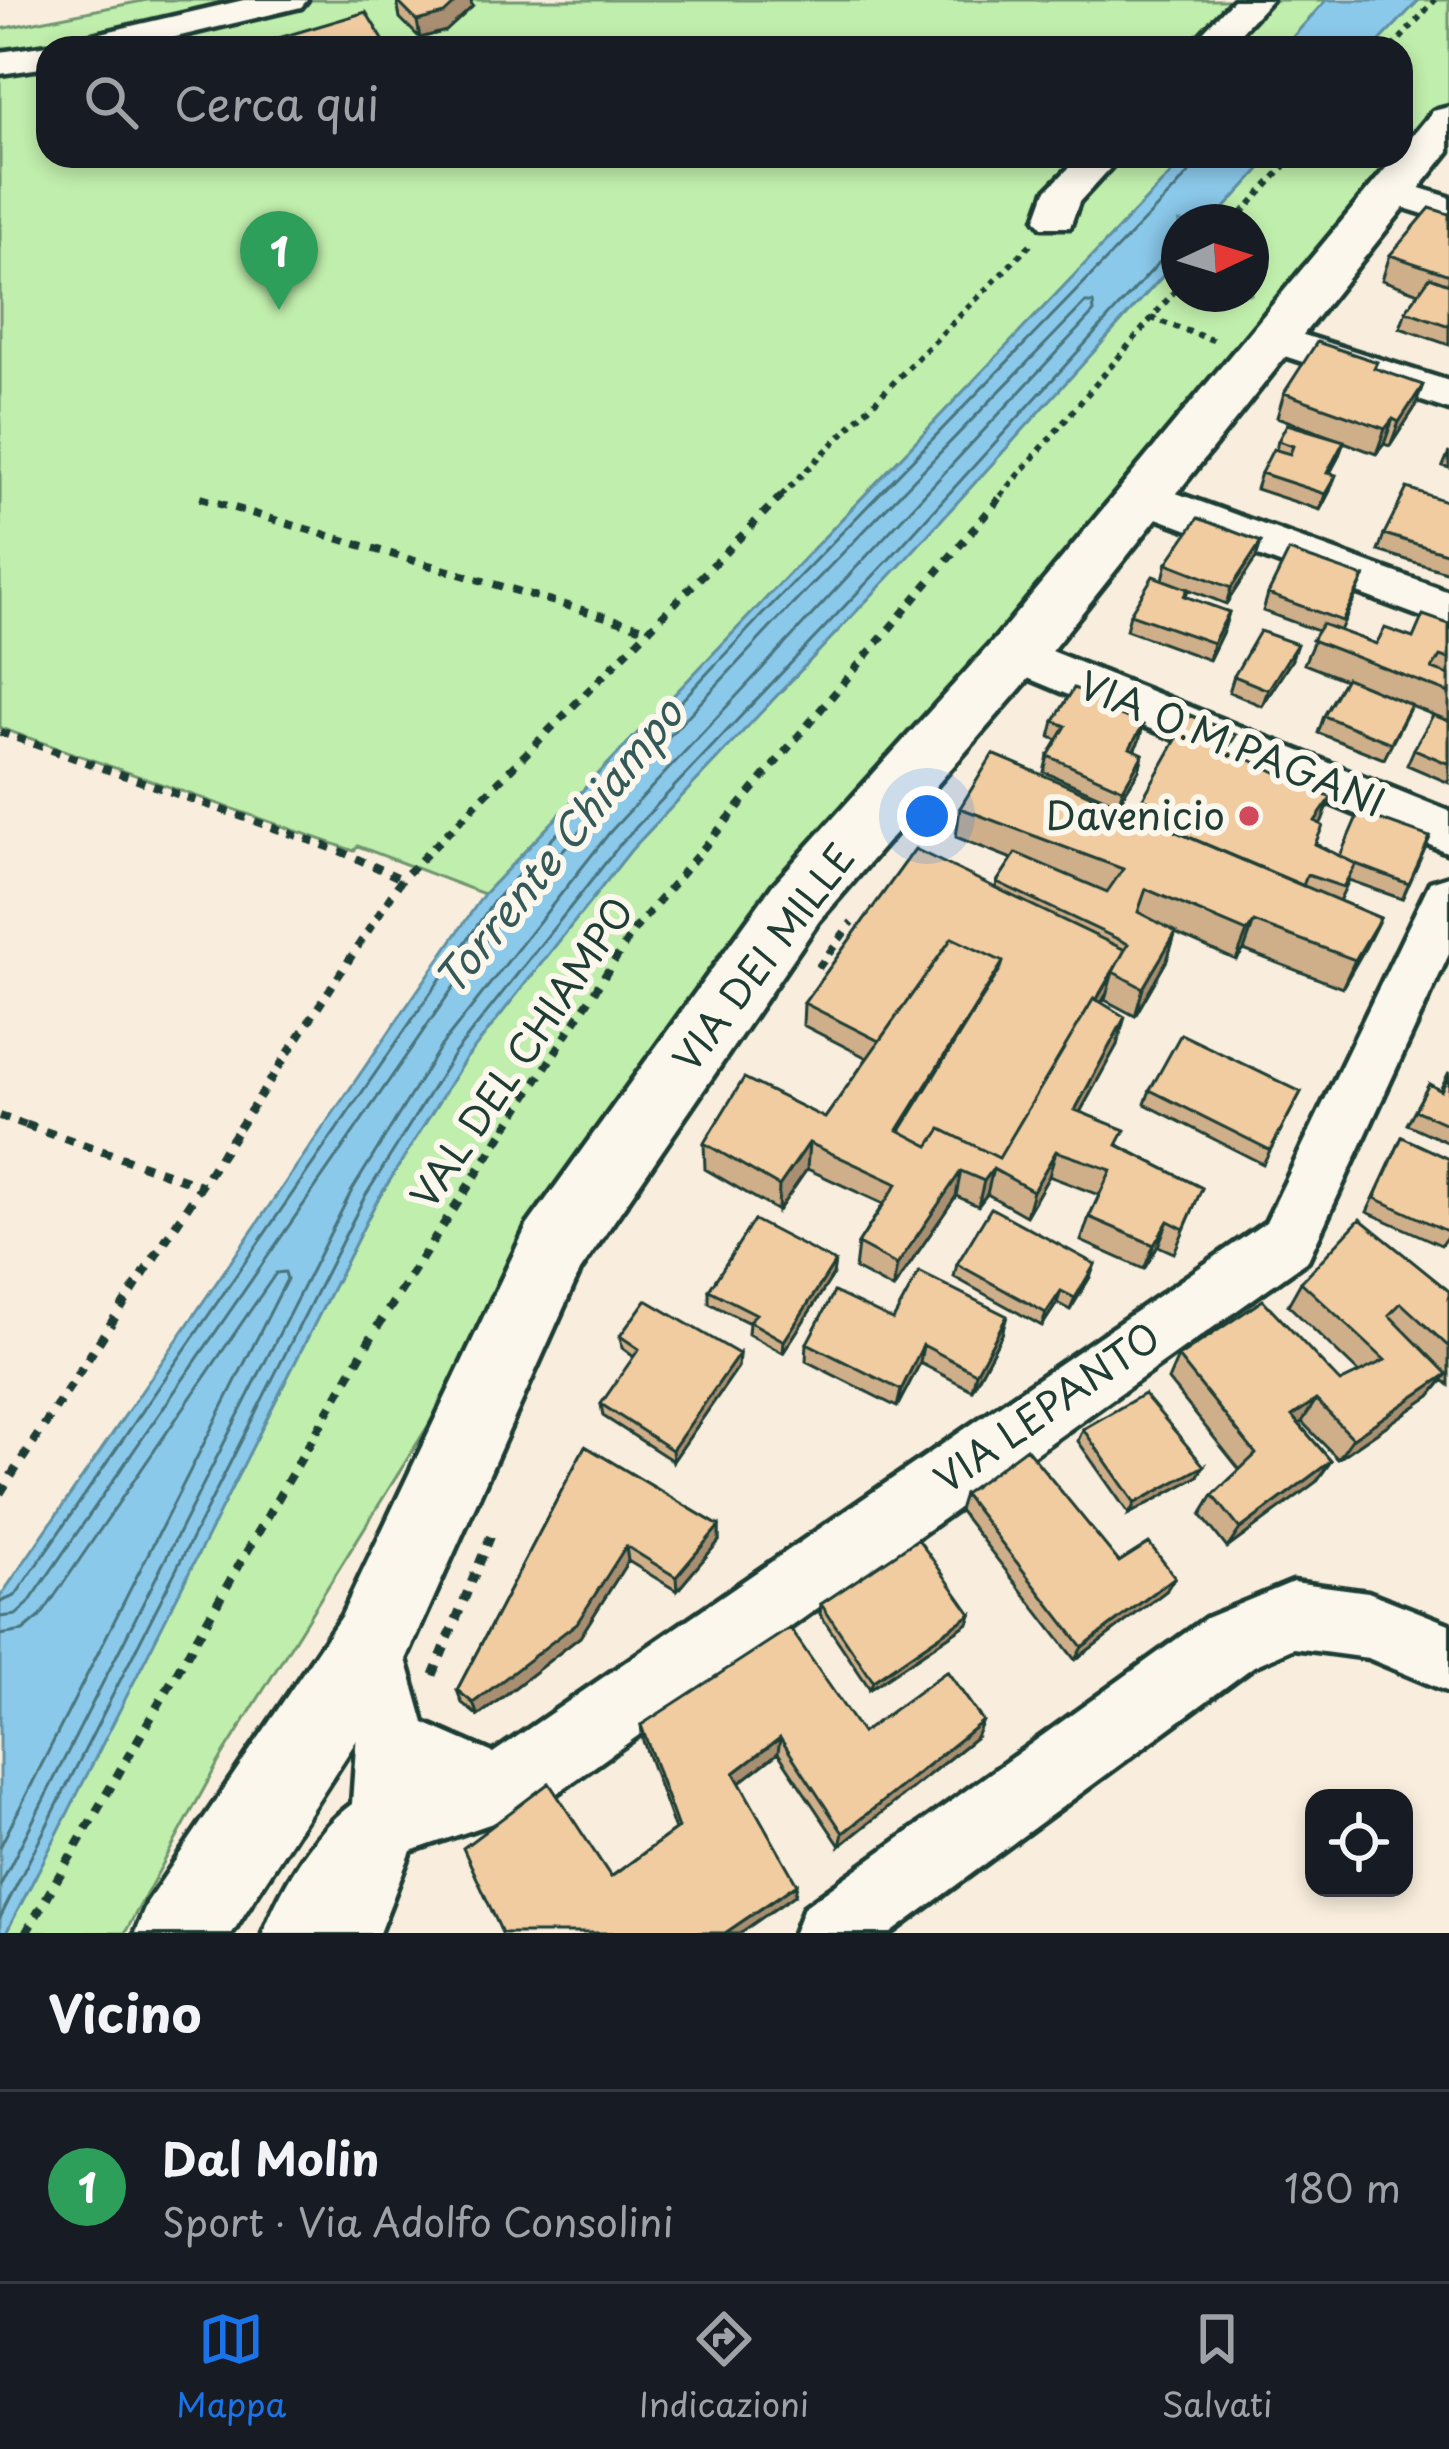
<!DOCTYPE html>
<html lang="it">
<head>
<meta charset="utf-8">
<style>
  body { margin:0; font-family:"Playpen Sans",sans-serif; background:#20242c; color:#f1f3f6 }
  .controls { position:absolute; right:36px; bottom:36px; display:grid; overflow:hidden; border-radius:24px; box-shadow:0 6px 18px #0003 }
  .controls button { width:108px; height:108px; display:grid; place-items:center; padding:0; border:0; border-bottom:3px solid #363941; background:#171b24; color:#f1f3f6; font:60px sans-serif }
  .compass { position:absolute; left:1161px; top:204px; width:108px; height:108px; border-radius:50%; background:#171b24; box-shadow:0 6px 18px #0003; rotate:86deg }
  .you { position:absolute; left:927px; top:816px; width:42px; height:42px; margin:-30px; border:9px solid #fff; border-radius:50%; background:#1a73e8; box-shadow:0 0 0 18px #1a73e833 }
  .badge { display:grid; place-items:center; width:78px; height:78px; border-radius:50%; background:#1a73e8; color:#fff; font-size:39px; font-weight:700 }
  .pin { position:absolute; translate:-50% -99px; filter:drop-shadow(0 3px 6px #0008) }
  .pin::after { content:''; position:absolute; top:63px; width:42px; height:36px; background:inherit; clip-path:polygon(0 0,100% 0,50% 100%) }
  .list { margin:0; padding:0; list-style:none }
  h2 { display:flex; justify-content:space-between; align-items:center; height:156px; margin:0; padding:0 48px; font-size:51px }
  h2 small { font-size:39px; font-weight:400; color:#9ea1a6 }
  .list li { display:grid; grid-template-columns:78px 1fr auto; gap:36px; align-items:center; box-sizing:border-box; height:192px; padding:0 48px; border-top:3px solid #363941 }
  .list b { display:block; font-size:45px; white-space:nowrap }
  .list p { margin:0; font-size:39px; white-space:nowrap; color:#9ea1a6 }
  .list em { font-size:39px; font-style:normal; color:#9ea1a6 }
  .icon { flex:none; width:66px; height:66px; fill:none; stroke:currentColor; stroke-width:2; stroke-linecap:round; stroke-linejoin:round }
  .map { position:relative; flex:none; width:1449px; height:1933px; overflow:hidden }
  .search { position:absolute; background:#171b24; box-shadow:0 6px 18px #0003; left:36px; right:36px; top:36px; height:132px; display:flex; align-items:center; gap:30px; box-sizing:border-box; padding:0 42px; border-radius:36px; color:#9ea1a6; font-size:45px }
  .sheet { height:348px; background:#171b24 }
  nav { display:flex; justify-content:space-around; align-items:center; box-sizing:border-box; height:168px; border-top:3px solid #363941; background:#171b24; font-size:33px; color:#9ea1a6 }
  nav a { display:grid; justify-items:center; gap:6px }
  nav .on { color:#1a73e8 }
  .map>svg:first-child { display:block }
  .green { fill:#c0eeac; stroke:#709670; stroke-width:3 }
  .water { fill:#8bc9eb; stroke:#6091a2; stroke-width:3 }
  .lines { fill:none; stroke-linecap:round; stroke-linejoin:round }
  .shore { stroke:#4a757d; stroke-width:3 }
  .minor-casing { stroke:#1f3d34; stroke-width:9 }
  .major-casing { stroke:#1f3d34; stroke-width:9 }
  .path-far2 { stroke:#1f3d34; stroke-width:6; stroke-dasharray:6 6; stroke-linecap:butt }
  .path-far1 { stroke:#1f3d34; stroke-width:8; stroke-dasharray:9 9; stroke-linecap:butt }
  .path { stroke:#1f3d34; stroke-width:9; stroke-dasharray:10 10; stroke-linecap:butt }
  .minor { fill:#fbf7ec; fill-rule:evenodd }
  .major { fill:#fbf7ec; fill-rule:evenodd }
  .wall { fill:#cfaf8a; stroke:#1f3d34; stroke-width:3 }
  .shaded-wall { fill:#a98f71; stroke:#1f3d34; stroke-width:3 }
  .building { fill:#f1cca1; stroke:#1f3d34; stroke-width:3 }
  .poi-dot { fill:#d1495b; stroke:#fbf7ec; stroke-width:4.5 }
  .labels { text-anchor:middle; stroke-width:12; stroke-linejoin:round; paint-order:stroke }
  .street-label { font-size:39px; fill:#1f3d34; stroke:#fbf7ec }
  .poi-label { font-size:39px; fill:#1f3d34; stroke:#fbf7ec; text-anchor:end }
  .water-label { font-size:42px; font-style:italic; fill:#355959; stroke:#fbf7ec }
</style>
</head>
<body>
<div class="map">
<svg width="1449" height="1933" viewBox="0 0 1449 1933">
  <rect width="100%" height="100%" fill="#f9eedd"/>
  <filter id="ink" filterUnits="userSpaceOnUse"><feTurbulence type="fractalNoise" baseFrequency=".00833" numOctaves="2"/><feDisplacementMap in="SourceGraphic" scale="24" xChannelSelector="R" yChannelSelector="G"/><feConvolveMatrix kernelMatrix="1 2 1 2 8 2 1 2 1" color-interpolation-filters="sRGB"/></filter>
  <g filter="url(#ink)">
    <path class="green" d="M 147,0 L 1326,0 L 1283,48 L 48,48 L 48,156 L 1188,156 L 484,894 L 358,846 L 354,851 L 0,728 L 0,29 Z
      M 1419,0 L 1449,0 L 1449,121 L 540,1246 L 218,1763 L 125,1933 L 6,1933 L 375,1204 L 464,1061 L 631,850 L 902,563 L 1179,258 L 1179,294 L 1251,294 L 1251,222 L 1212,222 L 1272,156 L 1401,156 L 1401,48 L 1373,48 Z"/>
    <path class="water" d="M 1326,0 L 1419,0 L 1373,48 L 1283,48 Z
      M 1188,156 L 1272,156 L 1212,222 L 1179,222 L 1179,258 L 902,563 L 631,850 L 464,1061 L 375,1204 L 45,1858 L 6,1933 L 0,1933 L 0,1597 L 484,894 Z"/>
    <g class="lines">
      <path class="shore" d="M 0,1602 L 15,1596 L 494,901 L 760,617 L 1175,189 L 1194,167 L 1196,156
        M 0,1617 L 16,1615 L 28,1604 L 506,911 L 771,627 L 1085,303 L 1093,303 L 1094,312 L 610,832 L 441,1046 L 351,1192 L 0,1886
        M 0,1635 L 23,1631 L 41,1616 L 276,1273 L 285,1272 L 287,1279 L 0,1847
        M 0,1918 L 364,1198 L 454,1054 L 622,842 L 893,555 L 1165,256 L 1179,251"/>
      <defs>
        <path id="minor" d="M 244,0 L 307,0 L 301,7 L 130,48 L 66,48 L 71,40 Z
          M 1233,0 L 1271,0 L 1226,48 L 1188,48 Z
          M 48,45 L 59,48 L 48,48 L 48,67 L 0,74 L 0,52 Z
          M 1081,156 L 1121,156 L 1079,202 L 1070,227 L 1042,227 L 1036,219 L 1046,191 Z
          M 1390,179 L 1449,197 L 1449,222 L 1376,199 L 1371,191 L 1376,183 Z
          M 1272,325 L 1449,381 L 1449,410 L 1257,347 L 1251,338 L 1257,329 Z
          M 1143,481 L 1449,592 L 1449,627 L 1127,507 L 1121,496 L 1127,485 Z
          M 1016,637 L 1449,811 L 1449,853 L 999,666 L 992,654 L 999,642 Z
          M 1449,876 L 1449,954 L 1308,1260 L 536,1808 L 411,1851 L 379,1933 L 263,1933 C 281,1888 312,1833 352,1804 L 357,1732 L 337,1644 L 347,1620 L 371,1610 L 395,1620 L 424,1723 L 493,1753 L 1266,1222 L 1430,882 Z
          M 1293,1582 L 1368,1592 L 1449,1624 L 1449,1692 L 1368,1658 L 1294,1648 L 1254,1666 L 891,1933 L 794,1933 L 804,1907 L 1206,1618 Z"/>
        <path id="major" d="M 1449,107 L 1449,151 L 1037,669 L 819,921 L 580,1271 L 400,1673 L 232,1933 L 135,1933 L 148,1901 L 342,1615 L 527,1226 L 773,885 L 995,639 L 1396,156 L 1401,156 L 1401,150 L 1433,111 Z"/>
      </defs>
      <use href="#minor" class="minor-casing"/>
      <use href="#major" class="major-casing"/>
      <path class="path-far2" d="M 1392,48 L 1435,0
        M 1234,222 L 1294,156
        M 1151,318 L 1218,342
        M 781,496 L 1033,242
        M 1001,496 L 1179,286"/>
      <path class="path-far1" d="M 200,498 L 647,629
        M 0,732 L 340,851 L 402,879
        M 818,968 L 852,922
        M 0,1116 L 35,1128
        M 239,1128 L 402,879 L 784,493
        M 506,1128 L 635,929 L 1004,493"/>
      <path class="path" d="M 26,1125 L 203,1186
        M 0,1493 L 241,1125
        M 433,1675 L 494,1528
        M 26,1933 L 376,1329 L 508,1125"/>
      <use href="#minor" class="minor"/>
      <use href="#major" class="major"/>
    </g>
    <path class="wall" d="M 397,1 L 472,7 L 446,31 L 420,38 L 400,18 Z
      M 1449,214 L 1449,345 L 1400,328 L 1406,311 L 1419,293 L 1382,280 L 1390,255 Z
      M 1375,368 L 1414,409 L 1390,446 L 1384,444 L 1376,454 L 1344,442 L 1338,458 L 1330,473 L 1330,491 L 1320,510 L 1256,489 L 1261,473 L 1276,450 L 1278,441 L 1339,440 L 1277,417 L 1284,393 Z
      M 1449,452 L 1449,468 L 1443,466 Z
      M 1449,502 L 1449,573 L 1378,551 L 1384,534 Z
      M 1256,558 L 1226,604 L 1188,589 L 1186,597 L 1229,612 L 1224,629 L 1209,660 L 1126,630 L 1130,614 L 1163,579 L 1167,563 Z
      M 1364,577 L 1340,631 L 1376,644 L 1413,638 L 1449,624 L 1449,721 L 1411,706 L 1384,759 L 1318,733 L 1324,716 L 1345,680 L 1304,664 L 1318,631 L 1263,611 L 1268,594 Z
      M 1291,661 L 1262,706 L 1229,692 L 1234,676 Z
      M 1116,713 L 1143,725 L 1139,741 L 1134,750 L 1143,754 L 1139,770 L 1118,804 L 1044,772 L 1048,756 L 1058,740 L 1050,737 L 1054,721 Z
      M 1449,721 L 1449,783 L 1407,765 L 1414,749 Z
      M 1231,751 L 1320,824 L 1316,844 L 1340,856 L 1430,837 L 1402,899 L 1349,880 L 1339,901 L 1380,918 L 1366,946 L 1342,988 L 1244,950 L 1236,960 L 1175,933 L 1167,960 L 1135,1016 L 1105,1000 L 1107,993 L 1101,1003 L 1117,1045 L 1080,1112 L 1120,1146 L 1202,1188 L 1174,1253 L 1158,1246 L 1144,1269 L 1081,1241 L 1089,1217 L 1099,1195 L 1049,1176 L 1026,1216 L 987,1194 L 978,1206 L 956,1196 L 893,1289 L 855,1269 L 858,1244 L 883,1204 L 807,1169 L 778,1211 L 705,1169 L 704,1143 L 825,1118 L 867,1058 L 803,1025 L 804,1003 L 996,888 L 997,882 L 1012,859 L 956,837 L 960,808 L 1118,807 L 1140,810 L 1143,798 Z
      M 1449,1072 L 1449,1143 L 1407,1124 L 1429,1084 L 1440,1090 Z
      M 1150,1090 L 1301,1092 L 1263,1164 L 1145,1104 Z
      M 1402,1137 L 1449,1159 L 1449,1234 L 1441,1245 L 1367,1212 Z
      M 957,1264 L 1095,1264 L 1090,1277 L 1070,1310 L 1057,1303 L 1042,1326 L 954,1277 Z
      M 833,1275 L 783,1353 L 748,1334 L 749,1323 L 709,1303 L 709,1290 Z
      M 1301,1282 L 1449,1291 L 1449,1385 L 1443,1380 L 1430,1396 L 1338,1459 L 1302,1422 L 1299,1424 L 1331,1461 L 1316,1482 L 1227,1548 L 1201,1515 L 1213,1495 L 1240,1470 L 1168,1380 L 1178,1357 L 1340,1382 L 1359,1373 L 1288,1305 Z
      M 893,1320 L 1002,1334 L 972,1390 L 920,1363 L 897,1407 L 806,1361 L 807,1343 Z
      M 620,1336 L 739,1354 L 738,1367 L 673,1461 L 603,1416 L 601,1404 L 634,1357 L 622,1348 Z
      M 1083,1429 L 1197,1477 L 1129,1514 L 1078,1441 Z
      M 585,1446 L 719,1526 L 719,1541 L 677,1591 L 628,1561 L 580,1637 L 478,1716 L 462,1703 L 457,1690 Z
      M 964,1494 L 1119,1562 L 1166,1591 L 1075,1660 L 959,1510 Z
      M 821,1604 L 971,1614 L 968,1623 L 870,1689 L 820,1614 Z
      M 641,1725 L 862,1733 L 976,1737 L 840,1846 L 778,1753 L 739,1783 L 795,1895 L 611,1877 L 675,1830 L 643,1741 Z"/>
    <path class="shaded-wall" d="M 459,0 L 471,0 L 472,7 L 446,31 L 420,38 L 417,21 Z
      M 1423,385 L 1414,409 L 1390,446 L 1399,422 Z
      M 1393,419 L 1384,444 L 1376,454 L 1385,429 Z
      M 1344,441 L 1338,458 L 1321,489 L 1327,473 Z
      M 1336,475 L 1330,491 L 1320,510 L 1325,494 Z
      M 1261,542 L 1256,558 L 1226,604 L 1231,588 Z
      M 1229,612 L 1224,629 L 1209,660 L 1213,643 Z
      M 1297,644 L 1291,661 L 1262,706 L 1268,690 Z
      M 1143,725 L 1139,741 L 1126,764 L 1130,748 Z
      M 1143,754 L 1139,770 L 1118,804 L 1123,789 Z
      M 1331,798 L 1322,821 L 1306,844 L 1315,821 Z
      M 1380,918 L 1366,946 L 1342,988 L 1355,960 Z
      M 1254,922 L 1244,950 L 1236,960 L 1247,932 Z
      M 1176,932 L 1167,960 L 1135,1016 L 1143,988 Z
      M 1003,962 L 997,990 L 904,1139 L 898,1130 Z
      M 1113,972 L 1107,993 L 1000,1173 L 996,1171 Z
      M 1125,1017 L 1117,1045 L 1067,1136 L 1075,1110 Z
      M 809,1143 L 807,1169 L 778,1211 L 779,1186 Z
      M 1056,1151 L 1049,1176 L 1026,1216 L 1033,1191 Z
      M 993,1169 L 987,1194 L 978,1206 L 984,1181 Z
      M 961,1171 L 956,1196 L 893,1289 L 897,1265 Z
      M 1168,1221 L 1158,1246 L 1144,1269 L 1154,1245 Z
      M 835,1262 L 833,1275 L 783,1353 L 784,1341 Z
      M 1095,1264 L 1090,1277 L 1070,1310 L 1075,1298 Z
      M 1061,1291 L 1057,1303 L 1042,1326 L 1046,1313 Z
      M 1007,1316 L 1002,1334 L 972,1390 L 976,1373 Z
      M 923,1345 L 920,1363 L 897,1407 L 901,1390 Z
      M 739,1354 L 738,1367 L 673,1461 L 672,1450 Z
      M 1447,1374 L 1430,1396 L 1338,1459 L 1353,1438 Z
      M 1316,1400 L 1302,1422 L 1279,1437 L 1292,1416 Z
      M 1331,1461 L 1316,1482 L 1227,1548 L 1240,1529 Z
      M 1204,1466 L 1197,1477 L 1129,1514 L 1135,1503 Z
      M 719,1526 L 719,1541 L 677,1591 L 676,1577 Z
      M 626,1546 L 628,1561 L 580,1637 L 478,1716 L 473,1703 Z
      M 1175,1577 L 1166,1591 L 1075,1660 L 1082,1647 Z
      M 971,1614 L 968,1623 L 870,1689 L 873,1681 Z
      M 983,1721 L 976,1737 L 840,1846 L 843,1833 Z
      M 780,1738 L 778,1753 L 733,1788 L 734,1773 Z
      M 797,1884 L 795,1895 L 740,1933 L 725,1933 Z"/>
    <path class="building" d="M 402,0 L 459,0 L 444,14 L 417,21 L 397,1 Z
      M 366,12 L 385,43 L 369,48 L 245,48 Z
      M 1430,208 L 1449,214 L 1449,275 L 1390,255 Z
      M 1430,277 L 1449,284 L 1449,326 L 1406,311 Z
      M 1317,342 L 1377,362 L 1374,368 L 1423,385 L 1399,422 L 1393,419 L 1385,429 L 1284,393 Z
      M 1287,424 L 1344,441 L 1327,473 L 1336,475 L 1325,494 L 1261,473 L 1273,449 L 1290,454 L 1293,446 L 1278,441 Z
      M 1407,488 L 1449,502 L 1449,554 L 1384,534 Z
      M 1198,518 L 1261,542 L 1231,588 L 1167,563 Z
      M 1289,551 L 1364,577 L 1342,621 L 1268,594 Z
      M 1153,576 L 1188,589 L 1184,596 L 1229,612 L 1213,643 L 1130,614 Z
      M 1423,615 L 1449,624 L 1449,659 L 1440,656 L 1432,669 L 1449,675 L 1449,693 L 1312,640 L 1322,624 L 1376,644 L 1385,628 L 1413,638 Z
      M 1260,631 L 1297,644 L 1268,690 L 1234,676 Z
      M 1346,678 L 1411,705 L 1391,743 L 1324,716 Z
      M 1074,688 L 1117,707 L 1116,713 L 1143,725 L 1130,748 L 1143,754 L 1123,789 L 1048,756 L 1066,726 L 1054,721 Z
      M 1190,715 L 1236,735 L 1227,749 L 1331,798 L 1315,821 L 1323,826 L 1315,844 L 1356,864 L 1343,887 L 1307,875 L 1303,886 L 1118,807 L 1123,802 L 1161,819 L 1165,809 L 1143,798 Z
      M 1433,715 L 1449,721 L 1449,764 L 1414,749 Z
      M 993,754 L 1380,918 L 1355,960 L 1254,922 L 1247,932 L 1146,889 L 1138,912 L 1176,932 L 1143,988 L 1113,972 L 1128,944 L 997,882 L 1016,853 L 1107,892 L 1123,869 L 960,808 Z
      M 1359,812 L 1430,837 L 1409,884 L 1356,864 L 1340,856 Z
      M 915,849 L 1125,950 L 1096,1000 L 1094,998 L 999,1158 L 941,1129 L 929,1146 L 900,1131 L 1001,968 L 1003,962 L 952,938 L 879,1041 L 804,1003 Z
      M 952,938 L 1003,962 L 898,1130 L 929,1146 L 941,1129 L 999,1158 L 1094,998 L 1125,1017 L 1075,1110 L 1125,1130 L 1117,1145 L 1202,1188 L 1184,1229 L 1168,1221 L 1154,1245 L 1089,1217 L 1111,1170 L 1056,1151 L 1033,1191 L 993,1169 L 984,1181 L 961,1171 L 897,1265 L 858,1244 L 897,1184 L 809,1143 L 779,1186 L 704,1143 L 744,1078 L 825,1118 Z
      M 1181,1034 L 1301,1092 L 1270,1150 L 1150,1090 Z
      M 1449,1075 L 1449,1125 L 1415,1110 L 1429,1084 L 1441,1091 Z
      M 1402,1137 L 1449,1159 L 1449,1232 L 1375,1198 Z
      M 991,1208 L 1095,1264 L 1075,1298 L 1061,1291 L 1046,1313 L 957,1264 Z
      M 1360,1219 L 1449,1291 L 1449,1347 L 1401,1303 L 1389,1315 L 1447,1374 L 1353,1438 L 1316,1400 L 1292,1416 L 1331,1461 L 1240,1529 L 1213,1495 L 1256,1454 L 1178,1357 L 1263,1300 L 1340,1382 L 1385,1360 L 1301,1282 Z
      M 754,1220 L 835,1262 L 784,1341 L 749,1321 L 756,1314 L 709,1290 Z
      M 919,1272 L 1007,1316 L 976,1373 L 923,1345 L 901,1390 L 807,1343 L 834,1292 L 893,1320 Z
      M 646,1300 L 739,1354 L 672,1450 L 601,1404 L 639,1349 L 620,1336 Z
      M 1144,1394 L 1204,1466 L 1135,1503 L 1083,1429 Z
      M 585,1446 L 719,1526 L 676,1577 L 626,1546 L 577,1623 L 473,1703 L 457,1690 Z
      M 1026,1448 L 1119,1562 L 1149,1543 L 1175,1577 L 1082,1647 L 964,1494 Z
      M 918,1539 L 971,1614 L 873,1681 L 821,1604 Z
      M 790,1628 L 862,1733 L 947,1671 L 983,1721 L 843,1833 L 780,1738 L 734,1773 L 797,1884 L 725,1933 L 502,1933 L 463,1848 L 549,1783 L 611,1877 L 678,1828 L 641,1725 Z"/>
  </g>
  <circle class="poi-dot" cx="1249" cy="816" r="12"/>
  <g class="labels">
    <g class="street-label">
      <text transform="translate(1232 744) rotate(22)" y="14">VIA O.M.PAGANI</text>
      <text transform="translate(764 958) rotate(-53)" y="14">VIA DEI MILLE</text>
      <text transform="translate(522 1053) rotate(-56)" y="14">VAL DEL CHIAMPO</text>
      <text transform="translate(1047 1408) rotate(-35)" y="14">VIA LEPANTO</text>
    </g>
    <g class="poi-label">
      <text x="1225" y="830">Davenicio</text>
    </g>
    <g class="water-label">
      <text transform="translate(559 847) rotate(-51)" y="15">Torrente Chiampo</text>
    </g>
  </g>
</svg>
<div class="controls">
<button><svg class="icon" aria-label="locate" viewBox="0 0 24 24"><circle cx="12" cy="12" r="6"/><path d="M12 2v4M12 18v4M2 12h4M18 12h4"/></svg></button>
</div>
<svg class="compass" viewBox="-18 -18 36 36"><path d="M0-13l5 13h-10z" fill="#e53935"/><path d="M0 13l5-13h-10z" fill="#9ea1a6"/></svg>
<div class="you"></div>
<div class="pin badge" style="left:279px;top:310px;background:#2e9e5b">1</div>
<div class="search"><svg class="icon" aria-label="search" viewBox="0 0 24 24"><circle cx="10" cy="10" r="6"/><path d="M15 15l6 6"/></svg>Cerca qui</div>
</div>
<section class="sheet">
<h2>Vicino<small></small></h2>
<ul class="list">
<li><span class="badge" style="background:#2e9e5b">1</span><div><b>Dal Molin</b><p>Sport · Via Adolfo Consolini</p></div><em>180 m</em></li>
</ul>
</section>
<nav>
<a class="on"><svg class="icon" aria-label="map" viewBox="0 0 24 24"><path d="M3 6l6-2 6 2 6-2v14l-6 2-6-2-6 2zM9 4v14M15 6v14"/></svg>Mappa</a>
<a><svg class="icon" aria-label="directions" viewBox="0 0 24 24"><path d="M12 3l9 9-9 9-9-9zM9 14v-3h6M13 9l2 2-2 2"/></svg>Indicazioni</a>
<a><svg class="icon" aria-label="saved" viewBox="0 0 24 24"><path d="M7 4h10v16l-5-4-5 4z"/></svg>Salvati</a>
</nav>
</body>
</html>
